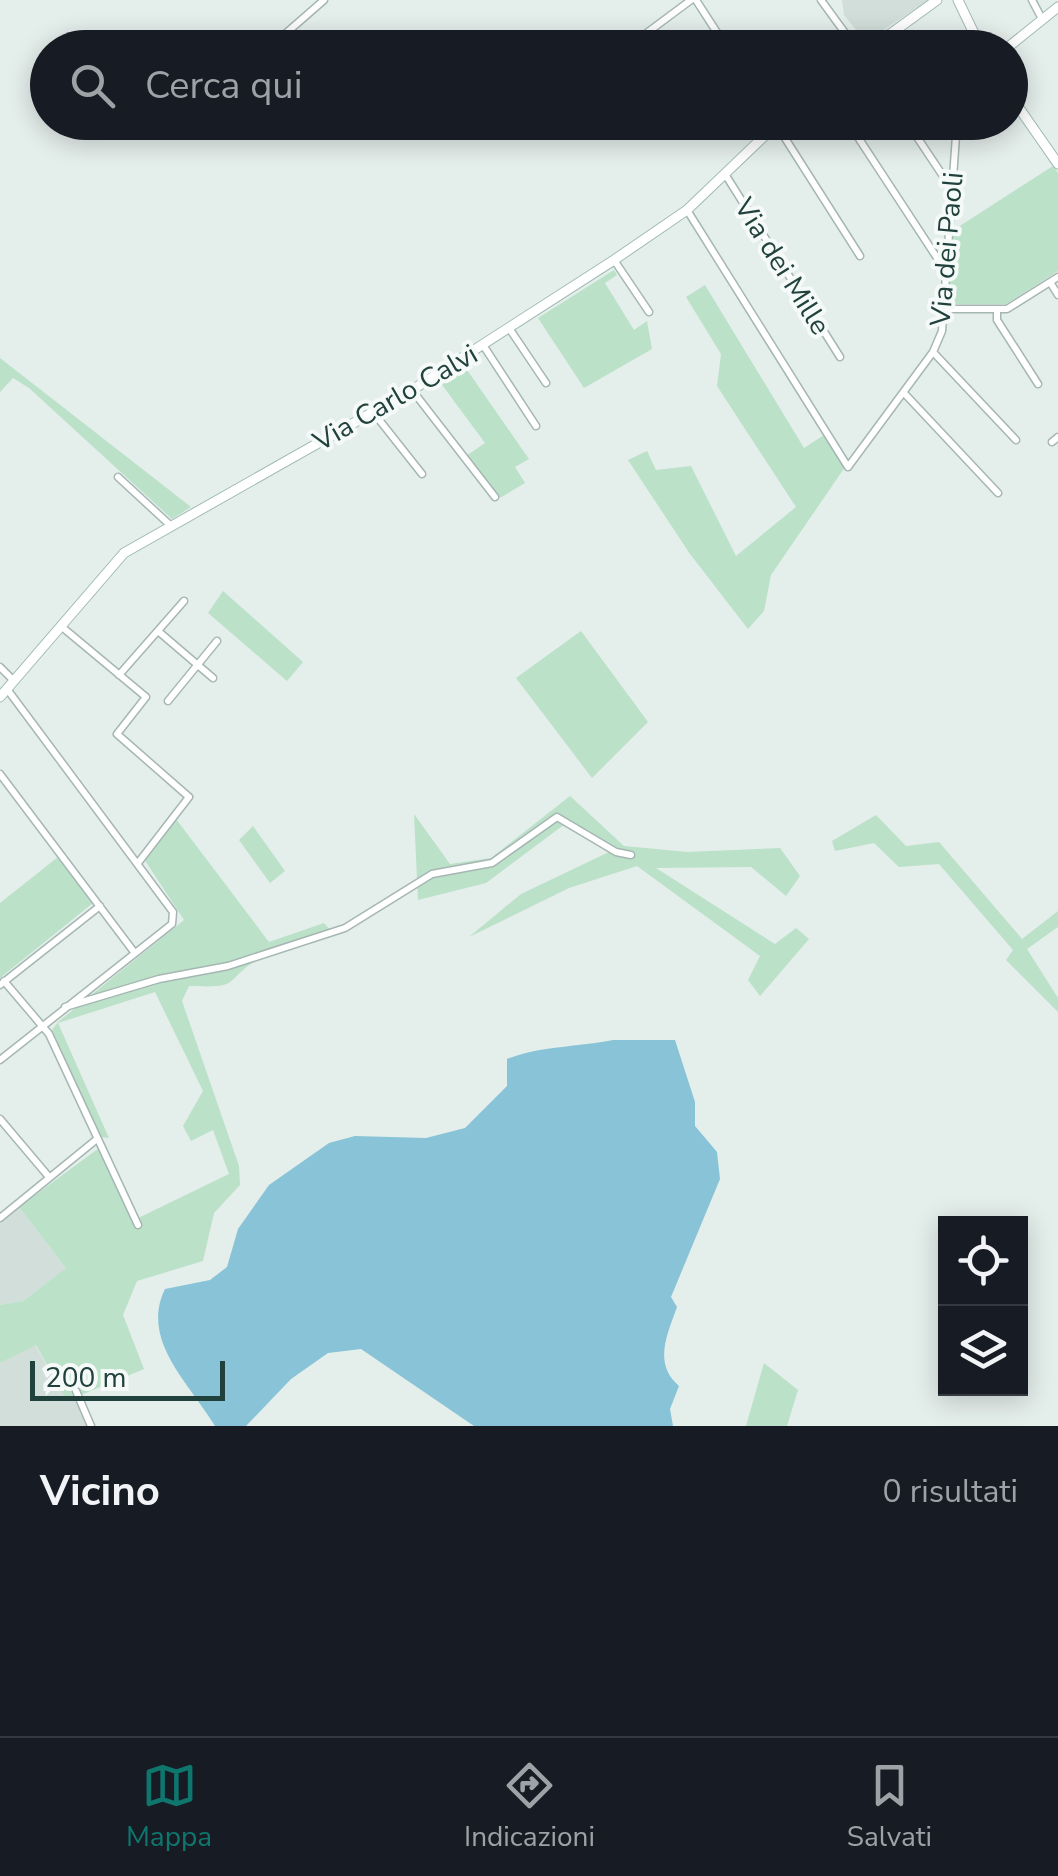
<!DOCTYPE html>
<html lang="it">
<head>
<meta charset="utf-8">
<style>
  body { margin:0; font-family:"Nunito Sans",sans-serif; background:#20242c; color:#f1f3f6 }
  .controls { position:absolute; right:30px; bottom:30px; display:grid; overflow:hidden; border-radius:0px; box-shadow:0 5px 25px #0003 }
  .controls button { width:90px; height:90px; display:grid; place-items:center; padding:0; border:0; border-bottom:2px solid #363941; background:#171b24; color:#f1f3f6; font:50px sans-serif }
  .scale { position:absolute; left:30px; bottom:25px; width:195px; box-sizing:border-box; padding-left:10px; border:5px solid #21423c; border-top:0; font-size:28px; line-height:35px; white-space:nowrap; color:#21423c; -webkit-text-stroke:8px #f5faf8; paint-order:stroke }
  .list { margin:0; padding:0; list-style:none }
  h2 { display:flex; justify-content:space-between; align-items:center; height:130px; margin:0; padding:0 40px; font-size:42px }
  h2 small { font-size:32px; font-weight:400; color:#9ea1a6 }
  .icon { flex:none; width:55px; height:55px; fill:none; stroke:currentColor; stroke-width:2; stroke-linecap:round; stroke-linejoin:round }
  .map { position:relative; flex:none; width:1058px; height:1426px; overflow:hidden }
  .search { position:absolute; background:#171b24; box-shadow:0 5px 25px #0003; left:30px; right:30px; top:30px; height:110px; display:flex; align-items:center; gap:25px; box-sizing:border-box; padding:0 35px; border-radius:55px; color:#9ea1a6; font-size:38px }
  .sheet { height:310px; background:#171b24 }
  nav { display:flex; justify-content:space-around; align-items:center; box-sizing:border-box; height:140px; border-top:2px solid #363941; background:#171b24; font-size:28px; color:#9ea1a6 }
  nav a { display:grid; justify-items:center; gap:5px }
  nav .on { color:#0f766e }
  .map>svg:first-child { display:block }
  .built { fill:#d2deda }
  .green { fill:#bbe1c9 }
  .water { fill:#88c3d7 }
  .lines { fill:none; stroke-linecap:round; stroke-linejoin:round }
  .street-casing { stroke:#a6b7b3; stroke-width:9 }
  .secondary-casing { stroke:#a1bbb4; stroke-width:11 }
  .street { stroke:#fff; stroke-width:6 }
  .secondary { stroke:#fff; stroke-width:9 }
  .labels { text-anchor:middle; stroke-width:8; stroke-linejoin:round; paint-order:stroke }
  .street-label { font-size:28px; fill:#21423c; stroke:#f5faf8 }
</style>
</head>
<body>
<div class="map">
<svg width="1058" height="1426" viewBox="0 0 1058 1426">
  <rect width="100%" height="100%" fill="#e4eeeb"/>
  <path class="built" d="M 842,0 L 929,0 L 871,38 L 862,37 L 844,15 Z
    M 19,1207 L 66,1268 L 23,1301 L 0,1305 L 0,1222 Z
    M 35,1345 L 64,1396 L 76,1397 L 87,1426 L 0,1426 L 0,1363 Z"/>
  <path class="green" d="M 1053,166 L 1058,173 L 1058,271 L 1006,304 L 949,304 L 952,231 Z
    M 614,270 L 617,275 L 605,283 L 634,330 L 647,321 L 652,349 L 584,388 L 538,318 Z
    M 705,285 L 804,448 L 824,435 L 845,467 L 771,575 L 764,611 L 748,629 L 690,554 L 628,460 L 647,451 L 656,470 L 691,466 L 736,556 L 796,507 L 717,386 L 721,354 L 686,297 Z
    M 0,358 L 191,507 L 172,519 L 29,388 L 13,378 L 0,392 Z
    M 465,367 L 529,459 L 515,467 L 525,483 L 498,499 L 466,456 L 485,443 L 440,382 Z
    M 223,591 L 303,662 L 287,681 L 208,613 Z
    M 581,631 L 648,722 L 592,778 L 516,678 Z
    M 570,796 L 624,846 L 687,852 L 780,848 L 800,876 L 786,896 L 751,867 L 656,868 L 775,944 L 796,928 L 809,939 L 760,996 L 748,980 L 760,956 L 637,866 L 569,888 L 469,937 L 521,894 L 609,852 L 565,824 L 486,883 L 418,900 L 414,814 L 450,864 L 491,858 Z
    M 876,815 L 906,846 L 939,842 L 1022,939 L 1058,911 L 1058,927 L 1027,949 L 1058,998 L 1058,1012 L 1006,960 L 1013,950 L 939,864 L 899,867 L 874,843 L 835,851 L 832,841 Z
    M 176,819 L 269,942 L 324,923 L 332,932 C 309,940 278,946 258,959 C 221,983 243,988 189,986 L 182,1001 L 239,1166 L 240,1185 L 214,1213 L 203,1261 L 137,1281 L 123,1315 L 144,1369 L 76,1397 L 64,1396 L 36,1345 L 0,1363 L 0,1305 L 23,1301 L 66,1268 L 19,1207 L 99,1148 L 132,1221 L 229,1174 L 213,1130 L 191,1141 L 183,1126 L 203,1091 L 155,992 L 58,1023 L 109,1138 L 100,1137 L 52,1030 L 58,1022 L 184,920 L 144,859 Z
    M 253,826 L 285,871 L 270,883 L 239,840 Z
    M 58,857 L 93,903 L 0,978 L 0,903 Z
    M 764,1363 L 798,1390 L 787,1426 L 746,1426 Z"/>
  <path class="water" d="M 613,1040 L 675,1040 L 695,1102 L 695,1126 L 717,1152 L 720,1179 L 671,1297 L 677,1307 C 667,1335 653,1364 679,1386 L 670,1409 L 673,1426 L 474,1426 L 361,1349 L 328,1353 L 291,1379 L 246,1426 L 215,1426 C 189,1383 140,1340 165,1289 L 210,1280 L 227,1267 L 238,1229 L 269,1185 L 329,1143 L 355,1136 L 426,1138 L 465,1128 L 507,1086 L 507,1059 C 540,1046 578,1047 613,1040 Z"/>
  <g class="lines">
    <defs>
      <path id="street" d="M 696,0 L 727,48
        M 821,0 L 856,48
        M 1032,0 L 1042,19
        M 644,35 L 691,0
        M 269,48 L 324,0
        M 848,122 L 943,267
        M 907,122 L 951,188
        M 776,124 L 860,256
        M 725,174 L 840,357
        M 687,210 L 848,467 L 933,352 L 942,331 L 957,122
        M 614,260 L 649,312
        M 1050,282 L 1058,295
        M 945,309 L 1007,309 L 1058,277
        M 997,311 L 997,320 L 1038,384
        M 509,328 L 546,383
        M 483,345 L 536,426
        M 933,352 L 1016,440
        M 412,390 L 495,497
        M 904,393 L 998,493
        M 373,412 L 422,474
        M 1052,442 L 1058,437
        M 118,477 L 170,525
        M 62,627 L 146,697 L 117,734 L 189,797 L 138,863
        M 158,631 L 213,678
        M 0,667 L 14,681
        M 119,675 L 184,601
        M 168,701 L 217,641
        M 0,774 L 134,952
        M 4,981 L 49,1034 L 138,1225
        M 0,985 L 100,906
        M 65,1007 L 159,979 L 228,966 L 345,928 L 432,874 L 492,863 L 557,817 L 616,852 L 631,855
        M 0,1060 L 172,924 L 173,912 L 7,689
        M 0,1119 L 49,1177
        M 0,1218 L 97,1139
        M 76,1391 L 91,1426"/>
      <path id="secondary" d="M 958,0 L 981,48
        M 871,48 L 937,0
        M 1007,48 L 1058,7
        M 1010,95 L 1058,164
        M 0,697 L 124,553 L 412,390 L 614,260 L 687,210 L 779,122"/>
    </defs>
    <use href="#street" class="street-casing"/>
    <use href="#secondary" class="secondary-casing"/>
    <use href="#street" class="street"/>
    <use href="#secondary" class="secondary"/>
  </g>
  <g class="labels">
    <g class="street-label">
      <text transform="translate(946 249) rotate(-85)" y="10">Via dei Paoli</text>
      <text transform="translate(783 266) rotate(58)" y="10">Via dei Mille</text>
      <text transform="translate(395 397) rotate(-30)" y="10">Via Carlo Calvi</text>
    </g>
  </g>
</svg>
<div class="controls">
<button><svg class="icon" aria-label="locate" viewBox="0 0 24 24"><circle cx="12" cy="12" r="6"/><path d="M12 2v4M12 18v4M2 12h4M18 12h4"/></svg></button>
<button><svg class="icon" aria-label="layers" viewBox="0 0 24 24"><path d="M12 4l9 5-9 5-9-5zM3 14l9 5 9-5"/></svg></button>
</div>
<div class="scale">200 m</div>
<div class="search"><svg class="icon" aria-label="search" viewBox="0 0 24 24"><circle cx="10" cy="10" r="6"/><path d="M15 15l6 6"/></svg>Cerca qui</div>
</div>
<section class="sheet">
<h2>Vicino<small>0 risultati</small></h2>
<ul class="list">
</ul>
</section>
<nav>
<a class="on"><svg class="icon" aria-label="map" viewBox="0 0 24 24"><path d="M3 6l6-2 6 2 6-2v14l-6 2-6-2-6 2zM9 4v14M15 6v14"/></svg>Mappa</a>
<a><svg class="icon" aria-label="directions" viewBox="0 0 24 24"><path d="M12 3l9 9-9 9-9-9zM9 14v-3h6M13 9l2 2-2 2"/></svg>Indicazioni</a>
<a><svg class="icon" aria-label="saved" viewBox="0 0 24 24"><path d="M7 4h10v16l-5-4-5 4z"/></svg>Salvati</a>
</nav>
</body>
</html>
